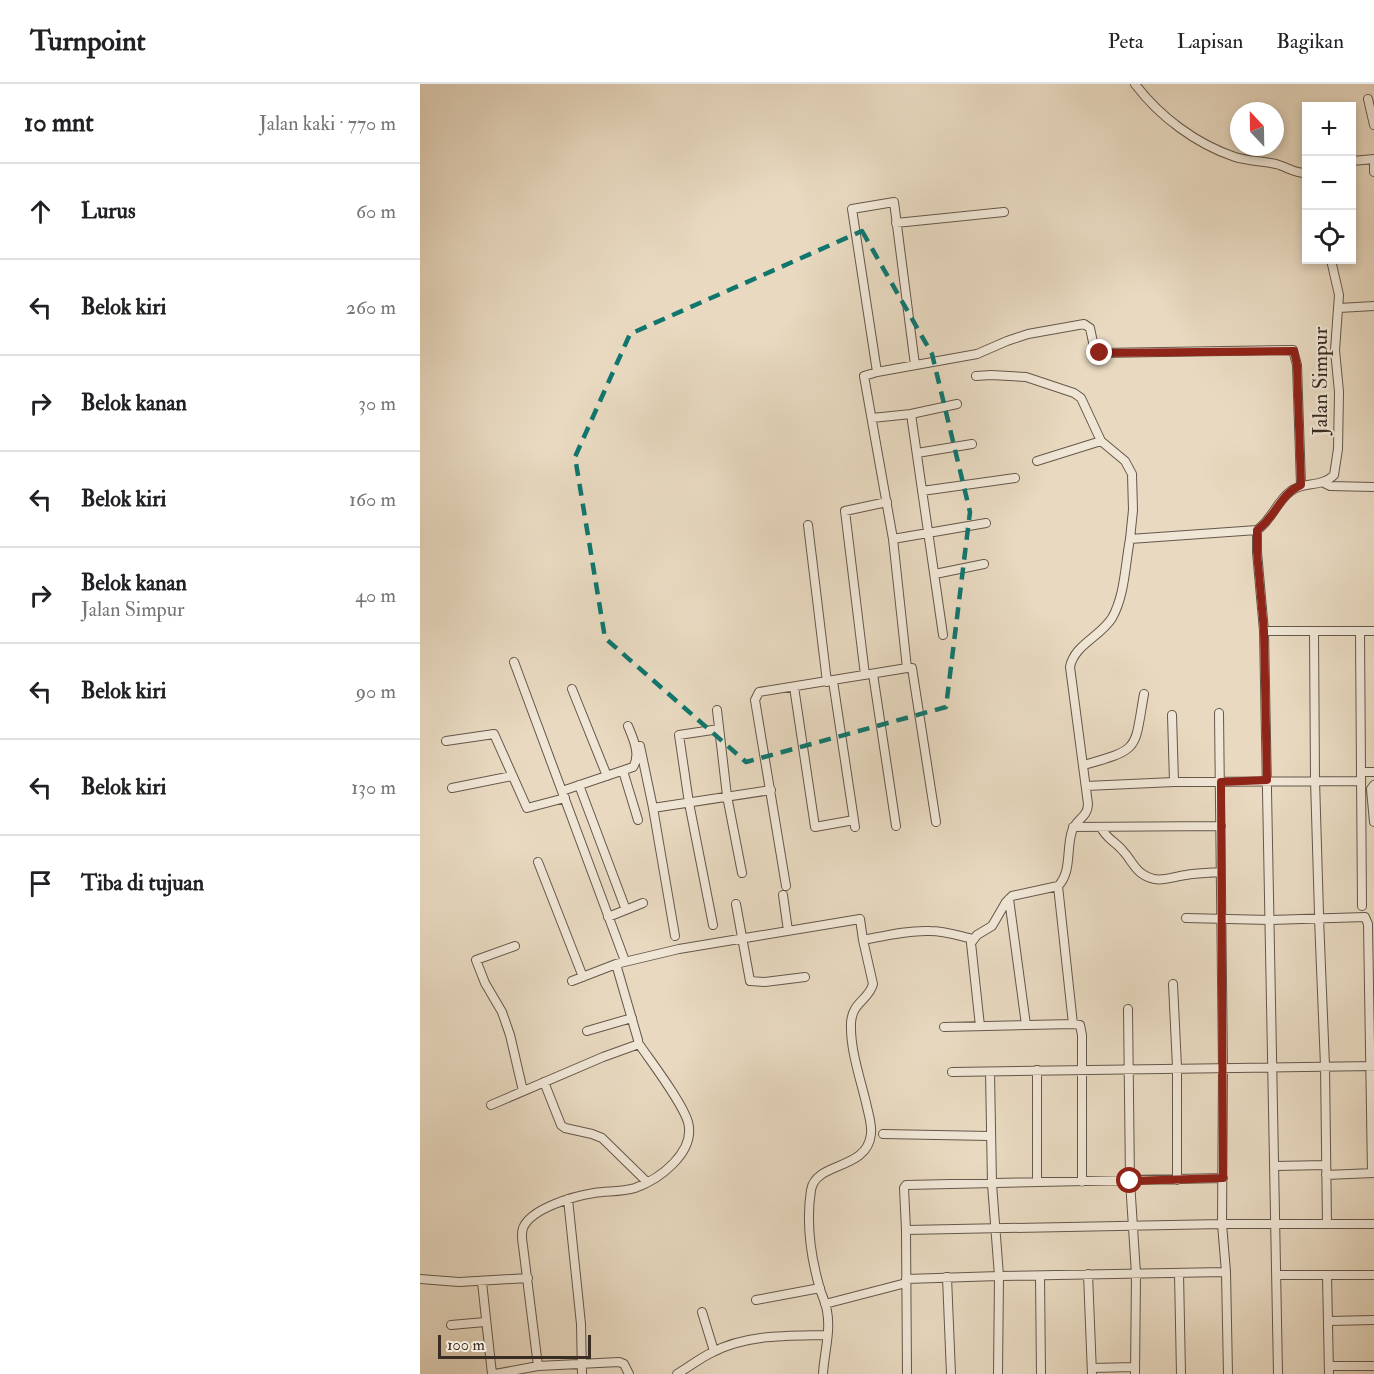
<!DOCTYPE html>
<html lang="id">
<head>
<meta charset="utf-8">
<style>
  body { margin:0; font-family:"IM FELL Double Pica",serif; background:#f6f6f6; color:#202124 }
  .controls { position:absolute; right:18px; top:18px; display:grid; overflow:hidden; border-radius:0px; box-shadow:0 3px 9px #0003 }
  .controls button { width:54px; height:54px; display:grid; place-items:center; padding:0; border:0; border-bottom:2px solid #e0e0e0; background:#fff; color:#202124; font:30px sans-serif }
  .compass { position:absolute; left:810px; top:18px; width:54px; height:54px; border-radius:50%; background:#fff; box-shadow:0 3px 9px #0003; rotate:338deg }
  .scale { position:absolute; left:18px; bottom:15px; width:153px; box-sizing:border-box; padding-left:6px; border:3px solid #392c22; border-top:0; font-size:16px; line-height:21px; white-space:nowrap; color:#392c22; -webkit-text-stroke:4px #f0e6d6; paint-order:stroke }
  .stop { position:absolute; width:18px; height:18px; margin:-14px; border:4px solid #8f2418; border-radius:50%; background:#fff }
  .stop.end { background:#8f2418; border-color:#fff; box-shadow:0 2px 6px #0008 }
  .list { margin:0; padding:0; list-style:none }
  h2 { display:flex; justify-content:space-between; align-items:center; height:78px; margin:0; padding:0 24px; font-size:26px }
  h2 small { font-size:20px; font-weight:400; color:#757577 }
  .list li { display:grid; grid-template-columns:39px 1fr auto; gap:18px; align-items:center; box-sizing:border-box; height:96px; padding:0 24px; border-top:2px solid #e0e0e0 }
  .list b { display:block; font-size:22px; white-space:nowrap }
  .list p { margin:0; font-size:20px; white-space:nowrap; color:#757577 }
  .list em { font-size:20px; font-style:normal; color:#757577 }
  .icon { flex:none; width:33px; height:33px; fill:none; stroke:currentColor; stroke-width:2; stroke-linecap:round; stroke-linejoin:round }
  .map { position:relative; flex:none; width:954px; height:1290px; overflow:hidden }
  header { display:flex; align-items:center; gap:36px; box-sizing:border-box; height:84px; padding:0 30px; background:#fff; border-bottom:2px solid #e0e0e0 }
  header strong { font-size:28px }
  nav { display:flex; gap:33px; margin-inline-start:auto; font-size:21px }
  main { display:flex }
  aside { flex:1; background:#fff }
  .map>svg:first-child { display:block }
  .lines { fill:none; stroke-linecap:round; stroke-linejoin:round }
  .minor-casing { stroke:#65574a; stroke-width:10 }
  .minor { stroke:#f0e6d6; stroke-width:8 }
  .route { stroke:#8f2418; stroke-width:8 }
  .marked { fill:none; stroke:#0f766e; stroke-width:4.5; stroke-dasharray:12 8; stroke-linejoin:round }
  .labels { text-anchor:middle; stroke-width:4.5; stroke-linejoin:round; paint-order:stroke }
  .street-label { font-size:21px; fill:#392c22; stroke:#f0e6d6 }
</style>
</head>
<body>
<header>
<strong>Turnpoint</strong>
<nav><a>Peta</a><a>Lapisan</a><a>Bagikan</a></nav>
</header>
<main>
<aside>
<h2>10 mnt<small>Jalan kaki · 770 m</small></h2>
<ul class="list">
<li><svg class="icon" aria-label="ahead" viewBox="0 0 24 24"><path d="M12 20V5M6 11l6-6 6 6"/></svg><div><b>Lurus</b></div><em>60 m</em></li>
<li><svg class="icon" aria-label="left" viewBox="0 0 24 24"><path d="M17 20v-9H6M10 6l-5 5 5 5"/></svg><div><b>Belok kiri</b></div><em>260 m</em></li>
<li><svg class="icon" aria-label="right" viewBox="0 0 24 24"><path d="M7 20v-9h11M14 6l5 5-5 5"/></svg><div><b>Belok kanan</b></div><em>30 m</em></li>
<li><svg class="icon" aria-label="left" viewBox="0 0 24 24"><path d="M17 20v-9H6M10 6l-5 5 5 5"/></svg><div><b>Belok kiri</b></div><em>160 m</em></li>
<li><svg class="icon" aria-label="right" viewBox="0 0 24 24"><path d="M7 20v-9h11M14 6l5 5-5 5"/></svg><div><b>Belok kanan</b><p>Jalan Simpur</p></div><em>40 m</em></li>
<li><svg class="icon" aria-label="left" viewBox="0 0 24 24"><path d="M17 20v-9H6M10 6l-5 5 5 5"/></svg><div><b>Belok kiri</b></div><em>90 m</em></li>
<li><svg class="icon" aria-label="left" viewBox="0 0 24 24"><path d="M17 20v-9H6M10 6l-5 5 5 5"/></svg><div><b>Belok kiri</b></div><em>130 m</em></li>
<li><svg class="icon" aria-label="arrive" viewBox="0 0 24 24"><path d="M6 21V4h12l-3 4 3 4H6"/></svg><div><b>Tiba di tujuan</b></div></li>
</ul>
</aside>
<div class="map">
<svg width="954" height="1290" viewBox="0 0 954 1290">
  <rect width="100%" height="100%" fill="#e8d9c0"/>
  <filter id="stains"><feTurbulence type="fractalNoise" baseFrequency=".00333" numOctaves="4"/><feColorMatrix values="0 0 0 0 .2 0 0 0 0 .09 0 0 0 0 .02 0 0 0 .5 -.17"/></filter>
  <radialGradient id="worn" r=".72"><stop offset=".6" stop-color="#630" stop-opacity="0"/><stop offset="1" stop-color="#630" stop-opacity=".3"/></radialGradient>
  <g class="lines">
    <defs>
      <path id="minor" d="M 715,0 C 739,32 776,60 815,73 C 828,77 842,77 856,80 C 867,83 874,89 886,89
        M 948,15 L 954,41
        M 954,75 L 954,88
        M 932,77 L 954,75
        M 476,139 L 584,128
        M 919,224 L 954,222
        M 457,288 L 432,125 L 474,118 L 495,281
        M 556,292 L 571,291 L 606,293 L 654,309 L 661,314 L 681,357 L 705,377 L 712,390 L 713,426 L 710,455
        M 491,330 L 523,551
        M 452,334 L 491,330 L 537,320
        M 497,369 L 552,360
        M 617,377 L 681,357
        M 904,399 L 910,402 L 954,403
        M 502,407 L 595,394
        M 388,441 L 407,598
        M 837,446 L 837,468 L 844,547 L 858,1290
        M 473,455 L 566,439
        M 515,490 L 564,480
        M 844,547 L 954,547
        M 894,548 L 895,696 L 899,830
        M 940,548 L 941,688
        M 94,578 L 205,877
        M 487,584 L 492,584 L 516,738
        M 453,590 L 476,742
        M 445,591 L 425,427 L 467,418
        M 413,597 L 435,743
        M 374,603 L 395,743 L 434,736
        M 152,605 L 187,692
        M 297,626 L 307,712 L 322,789
        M 799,629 L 803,984 L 802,1140 L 806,1188 L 808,1290
        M 752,631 L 754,698
        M 26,657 L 74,650 L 107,724 L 145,714
        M 220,662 L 233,724 L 351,706
        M 664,681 C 721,665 714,666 724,610
        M 203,687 L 218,736
        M 159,701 L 206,826
        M 954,701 L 951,705 L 954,738
        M 666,702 L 754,698 L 941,697
        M 32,704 L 92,692
        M 142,707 L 213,683 C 221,671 213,654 208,642
        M 233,724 L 255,852
        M 653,743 L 801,742
        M 681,743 C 685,754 696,758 703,767 C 710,774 713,783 721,789 C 737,801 750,793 766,791 C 777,789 789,789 800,788
        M 118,778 L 163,893
        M 366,802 L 335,616 L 339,608 L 487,584 L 473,455 L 444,292 L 457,288 L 557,270 L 587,257 L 608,250 L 664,240 L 670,244 L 674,263 L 680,269 L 873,266 L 877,281 L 881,401
        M 363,811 L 368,847
        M 589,815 L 606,941
        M 316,820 L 330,897 L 345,898 L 385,893
        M 942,822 L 941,688 L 954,688
        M 188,833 L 223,819
        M 766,834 L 850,836 L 945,833 L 948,840 L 952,1089
        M 899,834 L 905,982 L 907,1140
        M 293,841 L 269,719 L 259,651 L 299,645
        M 95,862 L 56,876 L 65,899 L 82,928 L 90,951 L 103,1007
        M 152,897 L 196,880
        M 753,900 L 757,983 L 757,1096
        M 708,925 L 710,1097 L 716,1190 L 715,1290
        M 653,940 L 638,802 C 652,788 646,765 652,747 C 656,735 668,733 668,720 L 650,583 C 654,561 680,553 692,534 C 705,511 705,481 710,455 L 837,446 C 852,436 856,418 871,407 C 884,397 901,404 914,391 L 918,365 L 919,308 L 915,266 L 919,211 L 911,176
        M 560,942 L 551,859 L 557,851 L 572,842 L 586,818 L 592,812 L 638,802
        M 524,943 L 653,940 L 660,941 L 662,951 L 662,1098
        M 167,947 L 212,934
        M 218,956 L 196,880 L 259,865 L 440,835 L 443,856
        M 532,988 L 954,982
        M 570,988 L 572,1100 L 579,1192 L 578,1290
        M 124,998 L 141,1041 L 145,1044 L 172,1050 L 182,1054 L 227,1098
        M 71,1021 L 183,973 L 219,960 C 232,979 262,1018 268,1038 C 276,1068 240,1095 215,1104 C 202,1108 188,1107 174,1109 C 155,1112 111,1124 103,1144 C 101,1150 102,1156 103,1162 L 118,1282
        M 463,1050 L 570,1052
        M 855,1082 L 906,1081
        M 906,1091 L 954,1089
        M 617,1098 L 617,986
        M 148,1115 L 161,1240 L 162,1290
        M 486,1146 L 802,1140 L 954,1140
        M 759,1189 L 761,1290
        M 668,1190 L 672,1290
        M 857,1191 L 954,1191
        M 907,1191 L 909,1290
        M 620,1192 L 621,1290
        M 527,1193 L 531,1290
        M 0,1195 L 39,1198 L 108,1194
        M 486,1195 L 579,1192 L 806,1188
        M 62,1198 L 72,1290
        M 336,1216 L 400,1204
        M 405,1220 L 486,1199
        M 282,1228 L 294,1267
        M 909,1237 L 954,1236
        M 31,1241 L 65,1238
        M 909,1282 L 954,1282
        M 672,1284 L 715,1283
        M 75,1290 L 118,1282 L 199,1278 L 204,1280 L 209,1290
        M 257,1290 C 269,1283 280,1274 293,1268 C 327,1250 369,1252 407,1251
        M 403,1290 C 404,1270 411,1247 407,1227 C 406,1219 402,1212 400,1205 C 391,1174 386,1138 391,1106 C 396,1077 447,1087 451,1050 C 452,1041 449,1032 447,1023 C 441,996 430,967 431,939 C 432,918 449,916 453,900 L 443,856 C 464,852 488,846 510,847 C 525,847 539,852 553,855
        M 487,1290 L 486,1146 L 484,1104 L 486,1101 L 803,1094"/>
    </defs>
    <use href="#minor" class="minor-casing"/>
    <use href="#minor" class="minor"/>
  </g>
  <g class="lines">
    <path class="route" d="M 680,269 L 874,267 L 877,281 L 881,401 C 860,410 855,434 837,446 L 837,468 L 844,547 L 847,696 L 801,698 L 803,1094 L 710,1097"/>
  </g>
  <path class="marked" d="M 442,147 L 512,270 L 550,428 L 526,623 L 326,678 L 185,554 L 155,373 L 210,250 Z"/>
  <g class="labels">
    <g class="street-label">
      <text transform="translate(900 297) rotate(-90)" y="7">Jalan Simpur</text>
    </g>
  </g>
  <rect width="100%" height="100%" filter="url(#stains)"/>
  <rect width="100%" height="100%" fill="url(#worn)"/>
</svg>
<div class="controls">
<button>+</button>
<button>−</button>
<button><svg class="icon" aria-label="locate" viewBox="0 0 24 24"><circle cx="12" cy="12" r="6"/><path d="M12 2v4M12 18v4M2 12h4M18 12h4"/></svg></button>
</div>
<svg class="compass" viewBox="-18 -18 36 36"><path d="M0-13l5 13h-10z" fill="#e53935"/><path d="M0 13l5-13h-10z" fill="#757577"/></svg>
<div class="scale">100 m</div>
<div class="stop" style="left:710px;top:1097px"></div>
<div class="stop end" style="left:680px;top:269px"></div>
</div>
</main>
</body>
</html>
